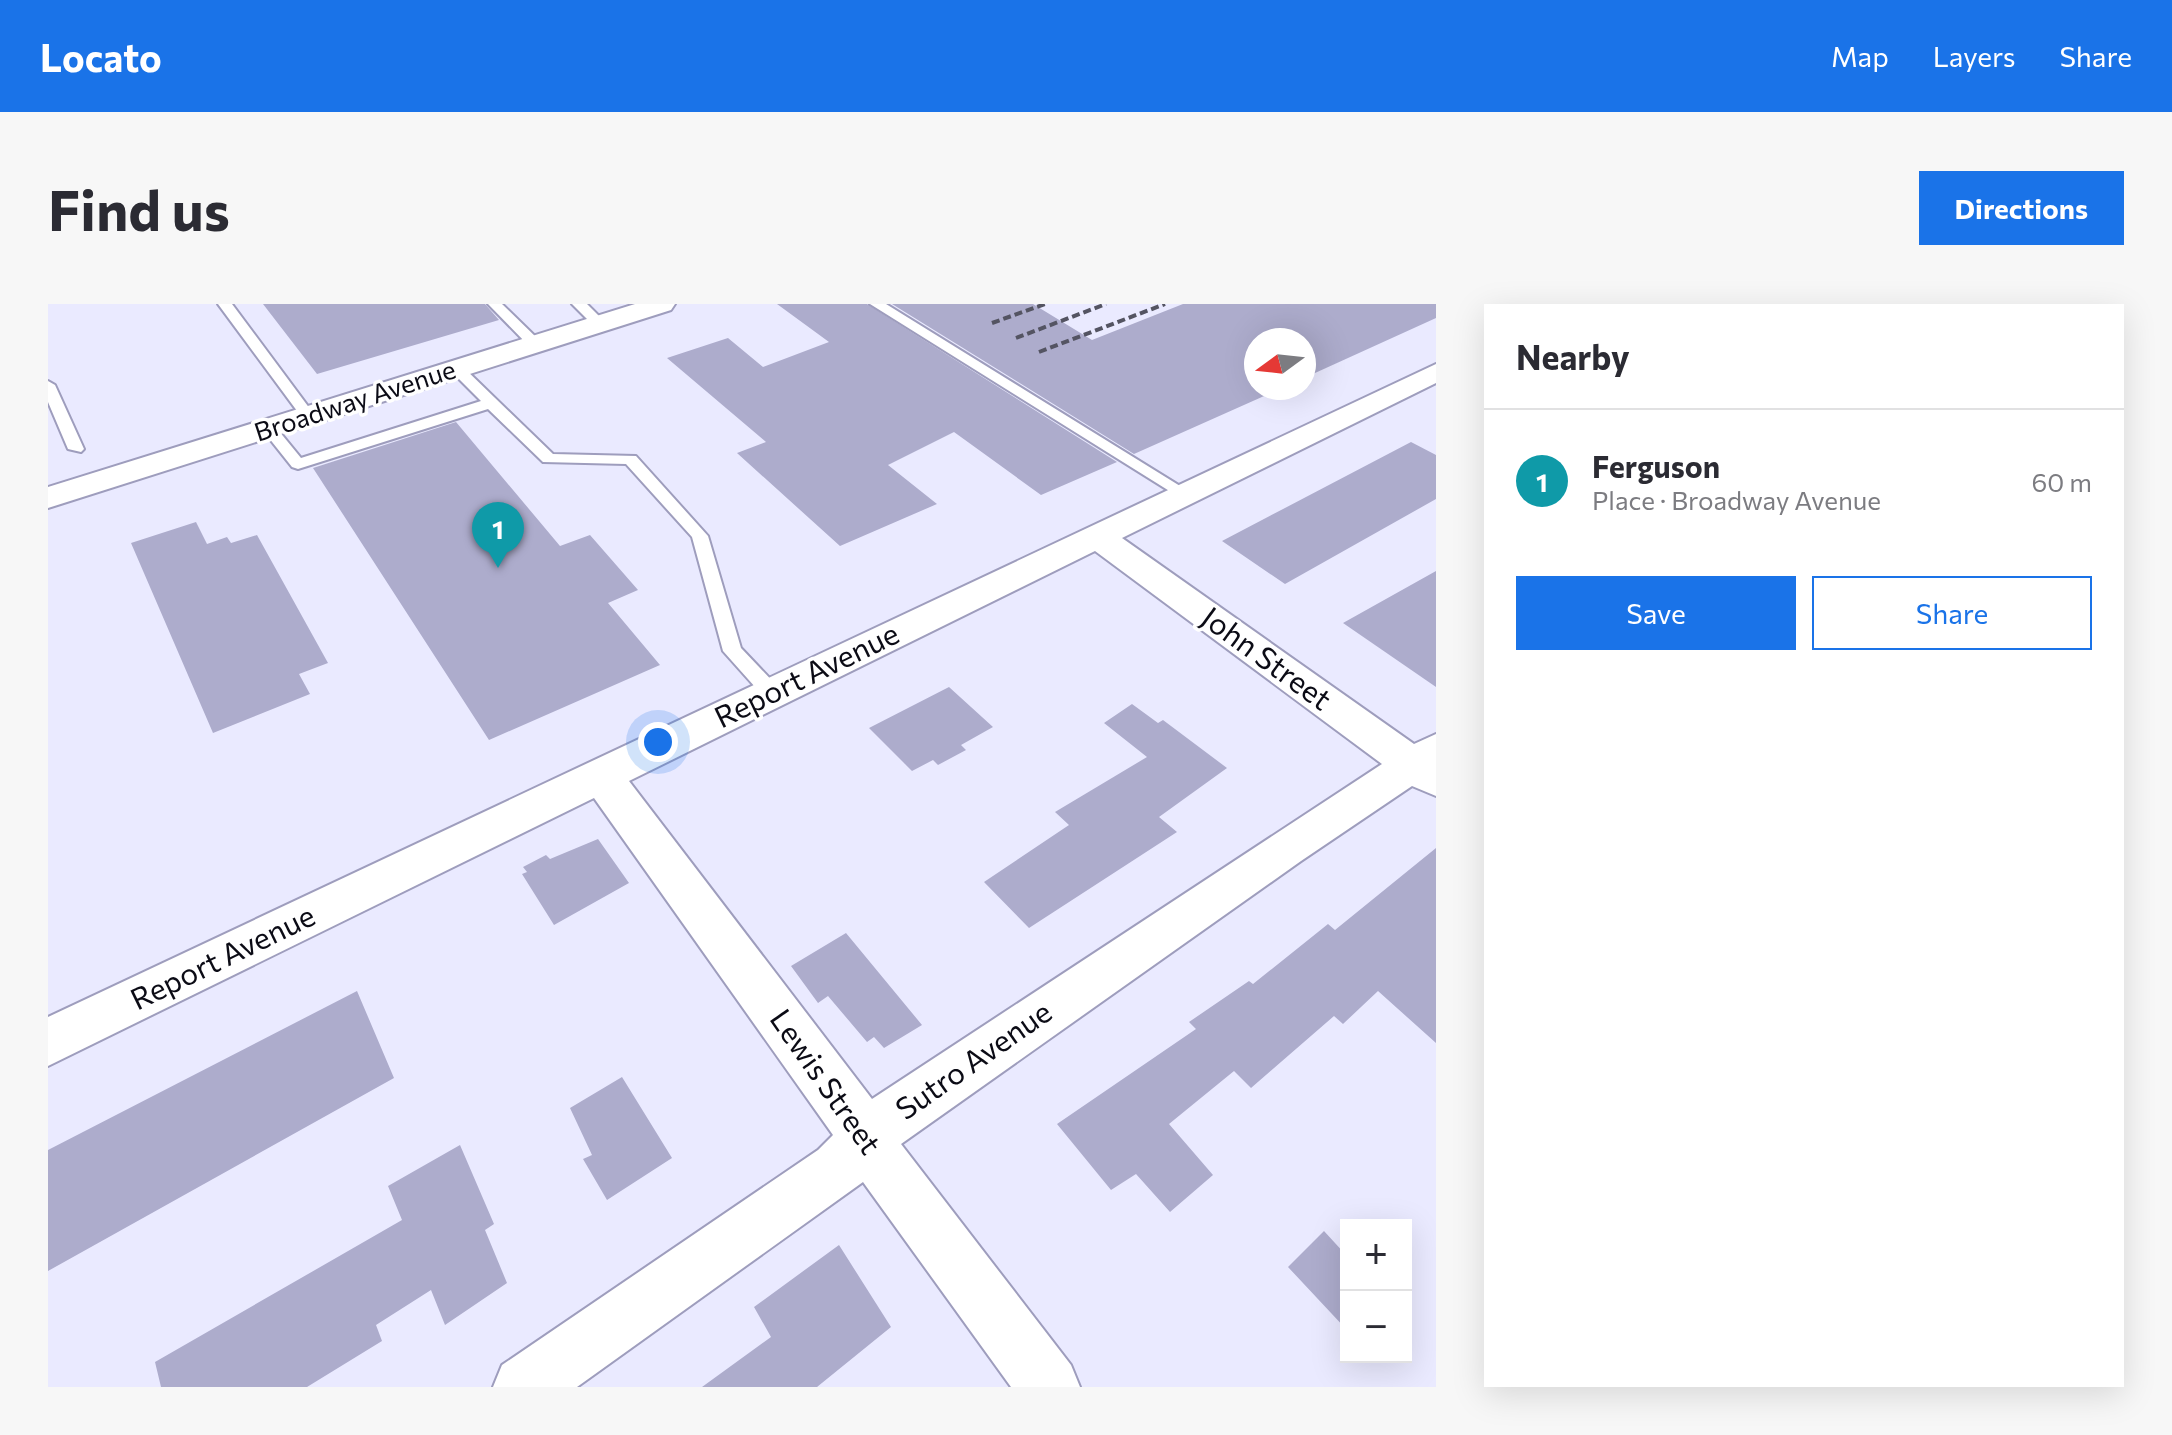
<!DOCTYPE html>
<html lang="en">
<head>
<meta charset="utf-8">
<style>
  body { margin:0; font-family:Commissioner,sans-serif; background:#f7f7f7; color:#2b2b33 }
  .controls { position:absolute; right:24px; bottom:24px; display:grid; overflow:hidden; border-radius:0px; box-shadow:0 8px 32px #0002 }
  .controls button { width:72px; height:72px; display:grid; place-items:center; padding:0; border:0; border-bottom:2px solid #e1e1e2; background:#fff; color:#2b2b33; font:40px sans-serif }
  .compass { position:absolute; left:1196px; top:24px; width:72px; height:72px; border-radius:50%; background:#fff; box-shadow:0 8px 32px #0002; rotate:255deg }
  .you { position:absolute; left:610px; top:438px; width:28px; height:28px; margin:-20px; border:6px solid #fff; border-radius:50%; background:#1a73e8; box-shadow:0 0 0 12px #1a73e833 }
  .badge { display:grid; place-items:center; width:52px; height:52px; border-radius:50%; background:#1a73e8; color:#fff; font-size:26px; font-weight:700 }
  .pin { position:absolute; translate:-50% -66px; filter:drop-shadow(0 2px 4px #0008) }
  .pin::after { content:''; position:absolute; top:42px; width:28px; height:24px; background:inherit; clip-path:polygon(0 0,100% 0,50% 100%) }
  .list { margin:0; padding:0; list-style:none }
  h2 { display:flex; justify-content:space-between; align-items:center; height:104px; margin:0; padding:0 32px; font-size:34px }
  h2 small { font-size:26px; font-weight:400; color:#7c7c81 }
  .list li { display:grid; grid-template-columns:52px 1fr auto; gap:24px; align-items:center; box-sizing:border-box; height:144px; padding:0 32px; border-top:2px solid #e1e1e2 }
  .list b { display:block; font-size:30px; white-space:nowrap }
  .list p { margin:0; font-size:26px; white-space:nowrap; color:#7c7c81 }
  .list em { font-size:26px; font-style:normal; color:#7c7c81 }
  .actions { display:flex; gap:16px; padding:24px 32px }
  .actions a { flex:1; padding:18px 0; border:2px solid #1a73e8; border-radius:0px; text-align:center; font-size:28px; color:#1a73e8 }
  .actions .main { background:#1a73e8; color:#fff }
  .map { position:relative; flex:none; width:1388px; height:1083px; overflow:hidden; border-radius:0px }
  header { display:flex; align-items:center; gap:48px; box-sizing:border-box; height:112px; padding:0 40px; background:#1a73e8; color:#fff }
  header strong { font-size:38px }
  nav { display:flex; gap:44px; margin-inline-start:auto; font-size:28px }
  .intro { display:flex; align-items:center; justify-content:space-between; box-sizing:border-box; height:192px; padding:0 48px }
  h1 { margin:0; font-size:56px }
  .button { padding:20px 36px; border-radius:0px; background:#1a73e8; color:#fff; font-size:28px; font-weight:700 }
  main { display:flex; gap:48px; padding:0 48px }
  aside { flex:1; background:#fff; border-radius:0px; box-shadow:0 8px 32px #0002 }
  .map>svg:first-child { display:block }
  .building { fill:#adaccc }
  .lines { fill:none; stroke-linecap:round; stroke-linejoin:round }
  .service-casing { stroke:#9e9dbd; stroke-width:4 }
  .minor-casing { stroke:#9e9dbd; stroke-width:4 }
  .service { fill:#fff; fill-rule:evenodd }
  .minor { fill:#fff; fill-rule:evenodd }
  .rail { stroke:#545462; stroke-width:4; stroke-dasharray:8 4; stroke-linecap:butt }
  .labels { text-anchor:middle; stroke-width:7; stroke-linejoin:round; paint-order:stroke }
  .far-street-label { font-size:26px; fill:#0b0b15; stroke:#fff }
  .street-label { font-size:30px; fill:#0b0b15; stroke:#fff }
</style>
</head>
<body>
<header>
<strong>Locato</strong>
<nav><a>Map</a><a>Layers</a><a>Share</a></nav>
</header>
<div class="intro"><h1>Find us</h1><a class="button">Directions</a></div>
<main>
<div class="map">
<svg width="1388" height="1083" viewBox="0 0 1388 1083">
  <rect width="100%" height="100%" fill="#eaeaff"/>
  <path class="building" d="M 215,0 L 437,0 L 451,16 L 269,70 Z
    M 729,0 L 819,0 L 1069,158 L 993,191 L 906,128 L 840,161 L 889,200 L 792,242 L 689,149 L 718,138 L 619,54 L 680,34 L 715,63 L 781,38 Z
    M 844,0 L 985,0 L 1044,36 L 1135,0 L 1388,0 L 1388,14 L 1256,74 L 1256,36 L 1208,36 L 1208,84 L 1234,84 L 1086,150 Z
    M 408,118 L 512,242 L 542,231 L 590,286 L 560,299 L 612,361 L 441,436 L 265,164 Z
    M 1363,138 L 1388,151 L 1388,195 L 1237,280 L 1174,237 Z
    M 148,218 L 159,240 L 179,233 L 183,239 L 209,231 L 280,359 L 251,370 L 262,390 L 165,429 L 83,239 Z
    M 1388,267 L 1388,383 L 1295,319 Z
    M 901,383 L 945,423 L 913,441 L 918,446 L 890,461 L 885,456 L 864,467 L 821,424 Z
    M 1084,400 L 1110,419 L 1115,416 L 1179,464 L 1111,513 L 1129,528 L 981,624 L 936,578 L 1021,521 L 1007,508 L 1099,453 L 1056,419 Z
    M 550,535 L 581,579 L 506,621 L 474,570 L 479,568 L 475,563 L 498,551 L 502,555 Z
    M 1388,544 L 1388,739 L 1330,687 L 1295,720 L 1286,712 L 1203,784 L 1186,767 L 1121,820 L 1165,871 L 1122,908 L 1088,870 L 1063,886 L 1009,820 L 1148,725 L 1141,718 L 1201,677 L 1205,680 L 1280,620 L 1287,626 Z
    M 798,629 L 874,721 L 836,744 L 826,733 L 819,738 L 780,692 L 770,699 L 743,662 Z
    M 309,687 L 346,774 L 0,967 L 0,846 Z
    M 574,773 L 624,854 L 559,896 L 535,855 L 544,851 L 522,804 Z
    M 412,841 L 446,920 L 437,926 L 459,979 L 397,1021 L 383,986 L 328,1021 L 334,1037 L 259,1083 L 113,1083 L 107,1058 L 354,916 L 340,882 Z
    M 1276,927 L 1298,951 L 1298,1025 L 1240,963 Z
    M 791,941 L 843,1023 L 769,1083 L 654,1083 L 723,1033 L 706,1003 Z"/>
  <g class="lines">
    <defs>
      <path id="service" d="M 170,0 L 184,0 L 265,109 L 265,115 L 255,115 Z
        M 440,0 L 454,0 L 492,37 L 492,43 L 482,43 Z
        M 524,0 L 539,0 L 558,19 L 546,22 Z
        M 822,0 L 838,0 L 1145,190 L 1137,195 L 1131,193 Z
        M 404,62 L 414,62 L 505,150 L 588,152 L 660,232 L 693,344 L 731,384 L 734,389 L 731,394 L 717,394 L 675,347 L 644,233 L 578,160 L 495,158 L 440,105 L 250,165 L 244,163 L 213,124 L 226,121 L 253,154 L 433,97 L 404,68 Z
        M 0,77 L 7,81 L 36,145 L 33,148 L 20,145 L 0,98 Z"/>
      <path id="minor" d="M 587,0 L 627,0 L 623,6 L 0,204 L 0,183 Z
        M 1388,60 L 1388,79 L 1074,234 L 1366,440 L 1388,430 L 1388,492 L 1364,482 L 1253,557 L 853,840 L 1023,1061 L 1032,1083 L 963,1083 L 815,878 L 529,1083 L 445,1083 L 454,1061 L 770,846 L 785,831 L 546,494 L 0,762 L 0,713 ZM 1047,247 L 1334,460 L 824,795 L 581,477 Z"/>
    </defs>
    <use href="#service" class="service-casing"/>
    <use href="#minor" class="minor-casing"/>
    <use href="#service" class="service"/>
    <use href="#minor" class="minor"/>
    <path class="rail" d="M 944,19 L 997,0
      M 968,34 L 1058,0
      M 991,48 L 1117,0"/>
  </g>
  <g class="labels">
    <g class="far-street-label">
      <text transform="translate(307 97) rotate(-18)" y="9">Broadway Avenue</text>
    </g>
    <g class="street-label">
      <text transform="translate(1218 355) rotate(36)" y="10">John Street</text>
      <text transform="translate(759 372) rotate(-26)" y="10">Report Avenue</text>
      <text transform="translate(175 654) rotate(-26)" y="10">Report Avenue</text>
      <text transform="translate(926 757) rotate(-35)" y="10">Sutro Avenue</text>
      <text transform="translate(777 778) rotate(55)" y="10">Lewis Street</text>
    </g>
  </g>
</svg>
<div class="controls">
<button>+</button>
<button>−</button>
</div>
<svg class="compass" viewBox="-18 -18 36 36"><path d="M0-13l5 13h-10z" fill="#e53935"/><path d="M0 13l5-13h-10z" fill="#7c7c81"/></svg>
<div class="you"></div>
<div class="pin badge" style="left:450px;top:264px;background:#0f9aa8">1</div>
</div>
<aside>
<h2>Nearby<small></small></h2>
<ul class="list">
<li><span class="badge" style="background:#0f9aa8">1</span><div><b>Ferguson</b><p>Place · Broadway Avenue</p></div><em>60 m</em></li>
</ul>
<div class="actions"><a class="main">Save</a><a>Share</a></div>
</aside>
</main>
</body>
</html>
